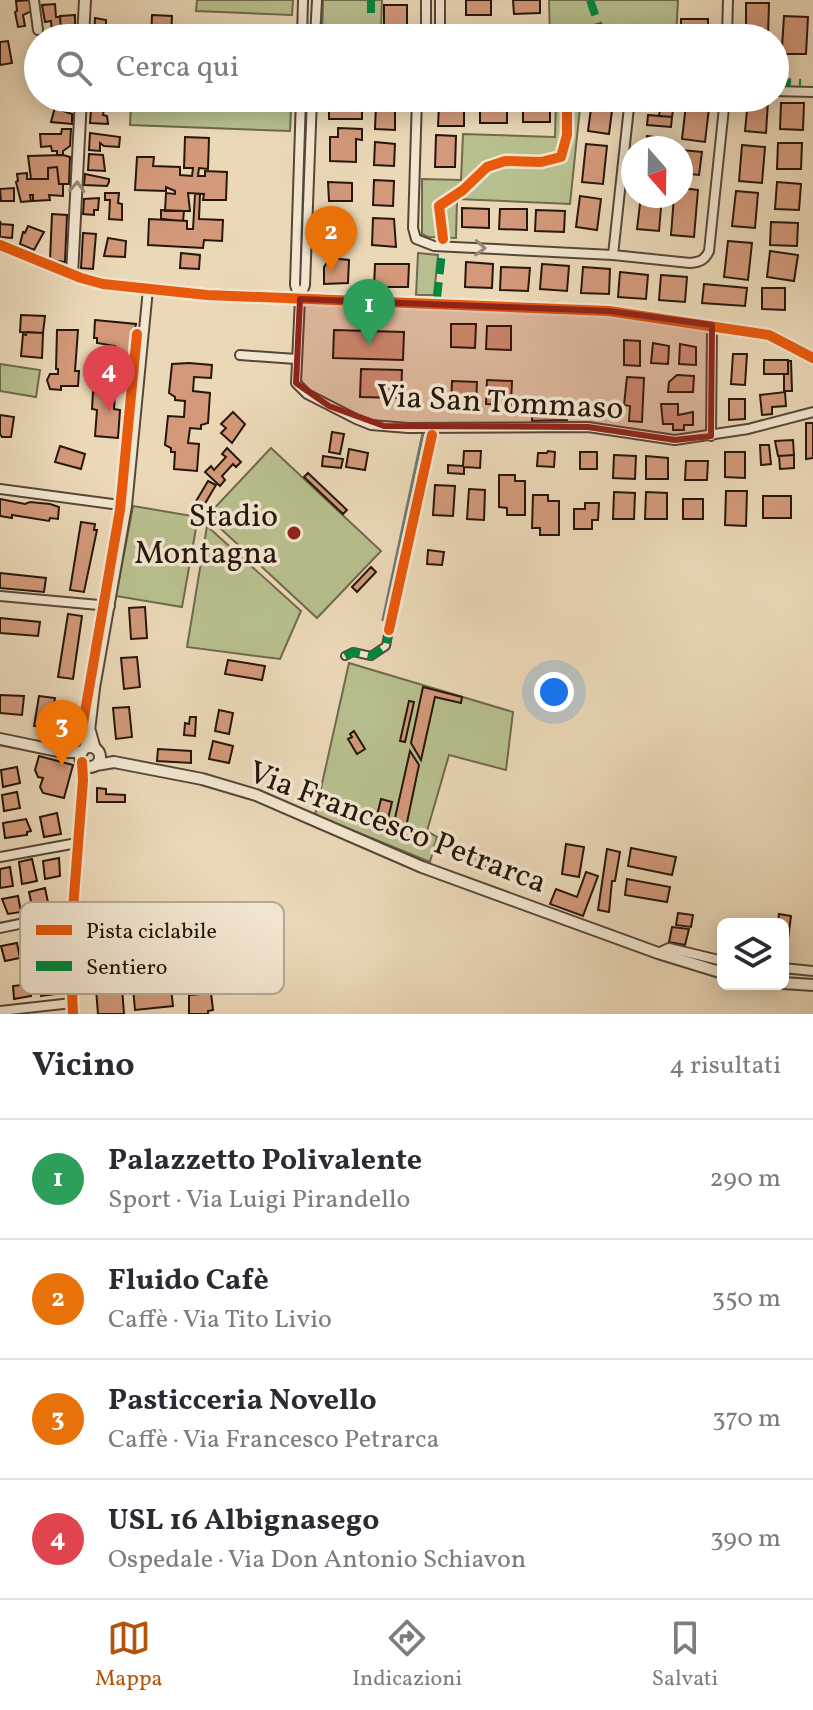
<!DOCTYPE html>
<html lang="it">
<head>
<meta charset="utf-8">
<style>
  body { margin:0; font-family:Vollkorn,serif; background:#f7f7f7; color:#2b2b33 }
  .controls { position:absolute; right:24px; bottom:24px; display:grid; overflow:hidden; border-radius:12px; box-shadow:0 4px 20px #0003 }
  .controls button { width:72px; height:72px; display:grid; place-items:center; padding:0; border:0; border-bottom:2px solid #e1e1e2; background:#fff; color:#2b2b33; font:40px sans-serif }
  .compass { position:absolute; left:621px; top:136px; width:72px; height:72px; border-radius:50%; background:#fff; box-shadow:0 4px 20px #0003; rotate:160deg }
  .you { position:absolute; left:554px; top:692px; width:28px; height:28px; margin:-20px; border:6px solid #fff; border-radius:50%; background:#1a73e8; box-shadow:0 0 0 12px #1a73e833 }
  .badge { display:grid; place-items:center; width:52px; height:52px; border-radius:50%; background:#b45309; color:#fff; font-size:26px; font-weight:700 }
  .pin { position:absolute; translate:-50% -66px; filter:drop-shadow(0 2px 4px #0008) }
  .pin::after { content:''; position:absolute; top:42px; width:28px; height:24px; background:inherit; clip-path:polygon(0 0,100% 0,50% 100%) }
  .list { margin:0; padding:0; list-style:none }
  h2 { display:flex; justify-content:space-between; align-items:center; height:104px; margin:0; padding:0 32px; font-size:34px }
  h2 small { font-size:26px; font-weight:400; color:#7c7c81 }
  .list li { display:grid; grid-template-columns:52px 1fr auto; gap:24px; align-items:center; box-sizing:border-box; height:120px; padding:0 32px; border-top:2px solid #e1e1e2 }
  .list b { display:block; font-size:30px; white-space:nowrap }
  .list p { margin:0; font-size:26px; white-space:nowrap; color:#7c7c81 }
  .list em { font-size:26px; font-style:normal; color:#7c7c81 }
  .icon { flex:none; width:44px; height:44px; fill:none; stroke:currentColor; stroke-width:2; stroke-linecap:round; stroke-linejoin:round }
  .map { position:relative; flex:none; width:813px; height:1014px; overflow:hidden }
  .search { position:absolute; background:#fff; box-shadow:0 4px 20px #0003; left:24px; right:24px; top:24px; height:88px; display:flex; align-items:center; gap:20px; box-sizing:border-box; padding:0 28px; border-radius:44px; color:#7c7c81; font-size:30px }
  .sheet { height:584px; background:#fff }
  nav { display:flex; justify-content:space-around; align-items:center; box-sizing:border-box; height:112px; border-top:2px solid #e1e1e2; background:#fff; font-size:22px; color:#7c7c81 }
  nav a { display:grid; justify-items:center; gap:4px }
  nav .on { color:#b45309 }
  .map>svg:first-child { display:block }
  .green { fill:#b8bf8e; stroke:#6f6a4d; stroke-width:2 }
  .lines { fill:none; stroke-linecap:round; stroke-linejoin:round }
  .stream { stroke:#6c7772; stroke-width:3 }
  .building { fill:#d3997a; stroke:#26160c; stroke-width:2 }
  .pedestrian-casing { stroke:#574637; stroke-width:10 }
  .minor-casing { stroke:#574637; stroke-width:12 }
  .tertiary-casing { stroke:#574637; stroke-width:14 }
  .pedestrian { stroke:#f2e6d0; stroke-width:6 }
  .minor { stroke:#f2e6d0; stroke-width:8 }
  .tertiary { stroke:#f2e6d0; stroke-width:10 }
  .quiet { stroke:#00873e; stroke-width:8; stroke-dasharray:16 8; stroke-linecap:butt }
  .cycleway-casing { stroke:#f2e6d0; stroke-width:15 }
  .cycleway { stroke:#e8590c; stroke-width:10 }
  .oneway { stroke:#968878 }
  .marked { fill:#8f2418; fill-opacity:0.2; stroke:#8f2418; stroke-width:6; stroke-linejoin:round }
  .poi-dot { fill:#8f2418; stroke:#f2e6d0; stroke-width:3 }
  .labels { text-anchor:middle; stroke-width:7; stroke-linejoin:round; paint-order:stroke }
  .street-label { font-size:32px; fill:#26160c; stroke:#f2e6d0 }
  .poi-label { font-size:32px; fill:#26160c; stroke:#f2e6d0; text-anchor:end }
  .key { fill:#f2e6d0; stroke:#b5a895; stroke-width:2 }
  .key-label { font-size:22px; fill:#26160c }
</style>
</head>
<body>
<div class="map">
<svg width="813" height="1014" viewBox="0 0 813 1014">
  <rect width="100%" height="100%" fill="#ebd8b7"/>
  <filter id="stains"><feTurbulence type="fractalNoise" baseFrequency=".0025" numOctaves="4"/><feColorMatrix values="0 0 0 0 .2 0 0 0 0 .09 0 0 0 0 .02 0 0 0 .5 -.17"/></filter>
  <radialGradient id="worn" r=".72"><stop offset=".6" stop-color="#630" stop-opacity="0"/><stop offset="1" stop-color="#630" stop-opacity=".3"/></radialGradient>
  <path class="green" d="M 197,0 L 293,0 L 292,15 L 196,11 Z
    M 323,0 L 382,0 L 381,30 L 417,32 L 426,38 L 322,38 Z
    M 549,0 L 678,0 L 676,38 L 550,38 Z
    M 556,98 L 581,98 L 570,204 L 457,199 L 456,238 L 428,237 L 422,234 L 422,179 L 461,180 L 463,134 L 555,137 Z
    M 131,103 L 291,109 L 290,131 L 130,125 Z
    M 418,253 L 438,255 L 434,295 L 416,295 Z
    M 0,364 L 40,370 L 36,397 L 0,391 Z
    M 271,448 L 381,551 L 317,618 L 207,516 Z
    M 133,506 L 198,517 L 182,607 L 116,596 Z
    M 207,526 L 301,611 L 280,659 L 187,647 Z
    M 349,663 L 513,712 L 506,770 L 449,755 L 427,831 L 437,837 L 430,862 L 315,815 Z"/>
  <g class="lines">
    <path class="stream" d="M 383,620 L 423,433"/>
  </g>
  <path class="building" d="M 32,0 L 34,10 L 23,15 L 25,26 L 18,27 L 15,12 L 17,11 L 16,1 Z
    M 466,0 L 491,0 L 491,15 L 466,15 Z
    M 513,0 L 540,0 L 540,13 L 514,14 Z
    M 746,3 L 769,3 L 768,36 L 746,36 Z
    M 55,4 L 56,17 L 60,17 L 61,30 L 52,32 L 51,21 L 45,22 L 42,5 Z
    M 384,5 L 407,5 L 407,30 L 384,30 Z
    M 75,15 L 75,30 L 61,30 L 60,16 Z
    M 152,15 L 172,16 L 171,38 L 151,38 Z
    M 784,16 L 808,17 L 806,54 L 785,54 L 784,73 L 775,73 L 775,47 L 782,47 Z
    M 95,18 L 106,20 L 106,35 L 94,35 Z
    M 681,19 L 708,19 L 708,36 L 681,36 Z
    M 201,25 L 231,26 L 231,38 L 201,38 Z
    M 256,25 L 285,26 L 285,38 L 255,38 Z
    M 542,27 L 542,38 L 517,38 L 516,28 Z
    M 497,29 L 497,38 L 471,38 L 471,30 Z
    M 8,41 L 12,63 L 0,65 L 0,42 Z
    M 748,100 L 768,101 L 766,133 L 745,131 Z
    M 592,101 L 613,103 L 609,134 L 588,131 Z
    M 98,102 L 105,103 L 103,115 L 107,116 L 108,124 L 90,123 L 91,109 L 97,108 Z
    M 661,103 L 674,104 L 672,117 L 659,116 Z
    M 781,103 L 804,103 L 803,130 L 780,129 Z
    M 329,104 L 362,104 L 362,119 L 329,119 Z
    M 376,104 L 395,104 L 395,130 L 375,129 Z
    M 480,104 L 507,104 L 507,123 L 480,123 Z
    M 439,105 L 464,105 L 464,126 L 438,126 Z
    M 523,105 L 550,105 L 550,122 L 523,122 Z
    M 686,105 L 709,108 L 705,142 L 682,139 Z
    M 55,107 L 62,107 L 63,111 L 72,114 L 72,124 L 51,122 Z
    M 648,115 L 672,117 L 671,127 L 647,125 Z
    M 338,128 L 362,129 L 362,140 L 356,139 L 356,162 L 330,161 L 330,137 L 338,137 Z
    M 62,129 L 71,129 L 70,146 L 63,151 L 63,155 L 57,155 L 57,151 L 52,151 L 51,146 L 41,147 L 40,134 L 61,134 Z
    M 90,133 L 120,137 L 119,147 L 104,146 L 100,143 L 100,151 L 89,150 Z
    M 436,135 L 456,136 L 455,167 L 435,167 Z
    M 647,136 L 669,139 L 668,148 L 646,148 Z
    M 185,137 L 209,138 L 208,169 L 199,168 L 198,176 L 205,176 L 205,171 L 227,172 L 226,200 L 203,200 L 204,194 L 188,193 L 190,211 L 165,211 L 166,193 L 175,194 L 175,191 L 166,187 L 166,191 L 135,190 L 137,157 L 154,157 L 153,166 L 180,167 L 180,175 L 192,176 L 193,168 L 184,168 Z
    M 375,142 L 395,144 L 394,166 L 374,165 Z
    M 778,143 L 802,143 L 801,169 L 777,169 Z
    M 586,144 L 607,146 L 603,184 L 582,182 Z
    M 742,145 L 765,147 L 762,183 L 739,181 Z
    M 681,150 L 702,152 L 699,175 L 681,173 Z
    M 89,154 L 103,155 L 105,171 L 88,170 Z
    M 63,155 L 70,157 L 69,184 L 59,184 L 57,167 L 48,168 L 48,179 L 31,179 L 28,156 Z
    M 57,167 L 59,184 L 63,184 L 63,196 L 49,195 L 50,200 L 33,201 L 33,195 L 30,195 L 31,201 L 21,202 L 16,182 L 18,181 L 17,174 L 27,173 L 27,179 L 48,179 L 48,168 Z
    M 85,174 L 109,179 L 109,182 L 107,186 L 84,185 Z
    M 374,180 L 394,181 L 393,206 L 373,205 Z
    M 328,182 L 352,183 L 352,201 L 329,201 Z
    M 777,182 L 801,184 L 799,210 L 775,209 Z
    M 14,188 L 14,201 L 1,201 L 0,189 Z
    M 681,188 L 698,190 L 694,237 L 671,235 L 674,196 L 681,196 Z
    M 736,191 L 758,193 L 755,228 L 732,226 Z
    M 105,193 L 119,193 L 118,203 L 122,204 L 122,220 L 109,219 L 110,200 L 105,200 Z
    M 195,194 L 200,194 L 199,219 L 223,220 L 222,241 L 204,240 L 203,248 L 148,245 L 149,219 L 187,221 L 187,229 L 193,229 Z
    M 580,196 L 601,199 L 597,230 L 576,227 Z
    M 641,196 L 662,196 L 659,231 L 637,229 Z
    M 99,198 L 98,210 L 94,210 L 94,215 L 83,214 L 84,199 Z
    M 462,208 L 489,209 L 489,228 L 462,227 Z
    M 500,209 L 527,209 L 527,230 L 499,229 Z
    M 161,210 L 184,211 L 183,221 L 161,219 Z
    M 536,210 L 565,211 L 564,232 L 535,231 Z
    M 52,214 L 67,215 L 65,262 L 50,260 Z
    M 327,217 L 351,217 L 351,244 L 327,243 Z
    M 373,218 L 394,219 L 396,247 L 372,245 Z
    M 0,221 L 1,224 L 13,225 L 12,238 L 0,237 Z
    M 771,222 L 798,223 L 797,246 L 770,245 Z
    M 28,226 L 44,232 L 34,250 L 20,244 L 23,232 L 25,233 Z
    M 83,233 L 96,234 L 93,269 L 81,268 Z
    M 108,238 L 126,241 L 125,257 L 104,256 Z
    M 728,241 L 752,243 L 748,280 L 724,277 Z
    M 770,251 L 798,255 L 794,281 L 767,277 Z
    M 181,253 L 200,255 L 199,269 L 180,268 Z
    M 330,258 L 349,260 L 348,283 L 324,284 L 324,267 Z
    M 466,262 L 493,264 L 492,288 L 465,287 Z
    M 375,264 L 409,264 L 408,287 L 374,287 Z
    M 542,264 L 569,266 L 567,291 L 540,289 Z
    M 501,267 L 530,268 L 528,291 L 500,290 Z
    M 583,267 L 610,269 L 609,294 L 581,293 Z
    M 620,272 L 648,275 L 646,299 L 618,297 Z
    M 661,275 L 687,277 L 685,302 L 659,300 Z
    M 704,284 L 747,288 L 745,306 L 702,303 Z
    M 762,288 L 785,288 L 785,310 L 762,309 Z
    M 21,315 L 45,316 L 43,333 L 20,332 Z
    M 95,320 L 136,324 L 131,359 L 115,358 L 115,346 L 97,343 L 97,338 L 94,338 Z
    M 451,324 L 476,324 L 475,348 L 451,347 Z
    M 487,326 L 511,326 L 511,350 L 486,349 Z
    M 57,330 L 78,330 L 75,371 L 79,371 L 78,386 L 61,386 L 61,390 L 50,389 L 47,380 L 50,374 L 58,374 L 58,369 L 56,369 Z
    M 334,330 L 404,332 L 403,360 L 333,358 Z
    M 27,332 L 43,333 L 42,358 L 21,356 L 23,334 L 26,335 Z
    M 624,340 L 640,341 L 640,366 L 624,365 Z
    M 653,343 L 669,346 L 668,364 L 651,363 Z
    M 680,344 L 696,347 L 696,365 L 679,364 Z
    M 733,354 L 747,354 L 745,385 L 731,384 Z
    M 764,360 L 788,360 L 788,374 L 764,374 Z
    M 788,361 L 791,361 L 792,391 L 784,391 L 784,374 L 788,374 Z
    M 189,363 L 212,365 L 211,378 L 194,377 L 193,391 L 210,393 L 208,423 L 201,425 L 201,429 L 190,428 L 188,443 L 199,444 L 197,471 L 174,469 L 175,452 L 171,452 L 171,448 L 165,445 L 168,416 L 184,417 L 185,401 L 175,400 L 175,397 L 169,393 L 172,364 Z
    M 361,369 L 402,370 L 401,398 L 360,397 Z
    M 677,375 L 694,376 L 693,392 L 668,392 L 669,382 Z
    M 627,377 L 644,378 L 642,422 L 629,421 L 630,406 L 624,405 Z
    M 487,380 L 512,381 L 511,405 L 486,404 Z
    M 452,381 L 477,382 L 476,405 L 451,404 Z
    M 93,392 L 115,394 L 114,409 L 120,410 L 118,438 L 95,436 L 97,410 L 92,409 Z
    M 785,392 L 786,406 L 772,407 L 772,414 L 762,415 L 760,395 Z
    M 729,399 L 745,399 L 745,419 L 729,420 Z
    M 567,402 L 567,411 L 532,411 L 532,403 Z
    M 661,404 L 678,404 L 678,415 L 693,412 L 693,425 L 684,425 L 684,430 L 673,430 L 673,424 L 663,424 Z
    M 532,411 L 567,411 L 567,420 L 532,421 Z
    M 233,412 L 245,424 L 232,443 L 221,433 L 226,428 L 221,424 Z
    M 0,415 L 14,417 L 11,437 L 2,437 L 0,434 Z
    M 806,423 L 813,423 L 813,458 L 806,459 Z
    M 332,432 L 344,434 L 340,454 L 329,452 Z
    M 793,440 L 794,455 L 778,456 L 775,441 Z
    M 760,445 L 769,445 L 771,464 L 761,465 Z
    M 60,446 L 85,454 L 81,469 L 55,462 Z
    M 227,448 L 241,462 L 236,467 L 233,464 L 222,476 L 225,480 L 220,486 L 205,472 L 211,466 L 214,470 L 226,457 L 222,454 Z
    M 349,449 L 368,453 L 365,470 L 346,467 Z
    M 464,451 L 481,451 L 480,468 L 464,467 L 464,474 L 448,473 L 448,465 L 463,466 Z
    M 548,451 L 555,452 L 554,467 L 537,466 L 538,453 L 547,453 Z
    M 580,452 L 597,452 L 597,469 L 580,469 Z
    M 725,452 L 745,452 L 745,478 L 725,477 Z
    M 614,455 L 636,456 L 635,479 L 613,478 Z
    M 794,455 L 794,468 L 780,469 L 779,456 Z
    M 323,456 L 343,459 L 341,468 L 322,466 Z
    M 646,456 L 668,458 L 668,479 L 646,479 Z
    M 686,461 L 708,461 L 707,480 L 685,480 Z
    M 308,473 L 347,510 L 343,514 L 304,477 Z
    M 499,475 L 515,475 L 515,481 L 525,481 L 525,515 L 507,515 L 507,508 L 499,507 Z
    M 208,481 L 216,485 L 203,507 L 208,510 L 205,516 L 192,508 Z
    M 435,485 L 455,486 L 453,516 L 433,515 Z
    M 469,489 L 485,490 L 484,520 L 467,519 Z
    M 726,491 L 747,491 L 746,526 L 725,525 Z
    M 614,492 L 635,493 L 634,519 L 613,519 Z
    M 646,492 L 667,493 L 667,519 L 645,519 Z
    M 533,495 L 548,495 L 548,501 L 559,501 L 559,535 L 540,535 L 540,528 L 532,528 Z
    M 763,496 L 791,496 L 791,518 L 763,518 Z
    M 0,499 L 25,504 L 30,502 L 50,504 L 59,507 L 58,519 L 50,518 L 49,521 L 12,515 L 12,518 L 0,516 Z
    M 683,499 L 703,499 L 703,519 L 683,519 Z
    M 585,503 L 599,503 L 598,520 L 592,520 L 592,529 L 574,529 L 574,509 L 585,509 Z
    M 81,522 L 95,524 L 94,530 L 97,530 L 84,592 L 70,590 Z
    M 428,550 L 444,552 L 442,565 L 427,564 Z
    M 371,567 L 376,572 L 357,592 L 352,587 Z
    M 0,573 L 46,578 L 44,592 L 0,588 Z
    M 145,607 L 147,638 L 131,639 L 129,608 Z
    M 68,614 L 82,616 L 73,679 L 58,677 Z
    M 0,618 L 40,622 L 38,636 L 0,633 Z
    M 137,657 L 140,687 L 124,689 L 121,658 Z
    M 228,660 L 265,666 L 262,680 L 225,674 Z
    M 423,687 L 462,697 L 461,703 L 435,697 L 421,760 L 411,743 Z
    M 0,695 L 24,696 L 22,715 L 0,713 Z
    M 39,696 L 55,698 L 50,728 L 34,726 Z
    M 409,701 L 414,702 L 405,742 L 400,741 Z
    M 129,707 L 132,737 L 116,739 L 113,708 Z
    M 219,710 L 233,713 L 229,734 L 215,731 Z
    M 74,716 L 82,718 L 73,745 L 54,739 L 58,724 L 71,728 Z
    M 190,717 L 196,717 L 195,736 L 184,735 L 185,723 L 189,724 Z
    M 354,731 L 365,749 L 357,754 L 348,739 L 352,737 L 350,734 Z
    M 213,741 L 233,746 L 229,763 L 209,759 Z
    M 158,749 L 191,751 L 191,763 L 157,761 Z
    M 410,751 L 419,765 L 405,832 L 395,818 Z
    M 39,756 L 73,765 L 64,798 L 43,793 L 40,787 L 43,778 L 38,777 L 35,770 Z
    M 17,767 L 20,783 L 3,787 L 1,770 Z
    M 97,788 L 106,789 L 106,794 L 125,795 L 125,802 L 97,802 Z
    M 17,792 L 20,808 L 4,811 L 2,795 Z
    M 381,799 L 392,802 L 386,827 L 375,824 Z
    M 57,813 L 61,834 L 44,837 L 40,817 Z
    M 26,819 L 31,831 L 27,832 L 27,835 L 5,838 L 3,823 Z
    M 566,844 L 584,847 L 579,877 L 562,874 Z
    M 631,848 L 676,857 L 672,875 L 628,866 Z
    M 607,849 L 620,852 L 615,881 L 612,881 L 609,912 L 598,910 Z
    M 474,854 L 496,859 L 494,869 L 472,864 Z
    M 59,858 L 60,876 L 45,879 L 43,861 Z
    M 32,859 L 37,881 L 22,884 L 19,862 Z
    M 10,867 L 13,886 L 0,888 L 0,869 Z
    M 586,872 L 598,876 L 583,916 L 550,904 L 556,889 L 577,897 Z
    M 627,879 L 670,887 L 667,902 L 625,895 Z
    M 45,888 L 49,907 L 33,911 L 29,892 Z
    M 18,896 L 21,912 L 8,914 L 2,899 Z
    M 678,913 L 693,915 L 691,927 L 676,925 Z
    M 779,914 L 791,916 L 788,939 L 783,938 L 783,924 L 778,924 Z
    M 672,927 L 689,929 L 685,945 L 669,942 Z
    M 17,943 L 20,958 L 5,961 L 1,946 Z
    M 55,974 L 57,994 L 41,996 L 39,977 Z
    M 29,984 L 31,996 L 14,999 L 13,986 Z
    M 147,986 L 148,990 L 171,988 L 173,1006 L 135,1010 L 133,988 Z
    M 122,987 L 124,1014 L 98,1014 L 96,989 Z
    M 211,993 L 213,1010 L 208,1011 L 208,1014 L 189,1014 L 189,995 Z"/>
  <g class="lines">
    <defs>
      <path id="pedestrian" d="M 345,656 L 353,652 L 371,656 L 386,646 L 389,630"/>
      <path id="minor" d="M 34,0 L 38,30
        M 426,0 L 426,26 L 433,33 L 440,26 L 440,0
        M 302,38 L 303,0
        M 315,38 L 317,0
        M 727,38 L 728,0
        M 775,91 L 813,92
        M 312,98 L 305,285 L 300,299 L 296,383 L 307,394 L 356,419 L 371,425 L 408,428 L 588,427 L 675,440 L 748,429 L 813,412
        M 417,98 L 413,228 L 416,239 L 434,246 L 613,255 L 690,263 C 700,262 705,260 709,251 L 725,98
        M 613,255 L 630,98
        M 299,298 L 295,285 L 301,98
        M 240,355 L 296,359
        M 711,436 L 712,325
        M 0,489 L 127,506
        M 0,596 L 110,606
        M 91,731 L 96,749
        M 84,749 L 90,731 L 95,688 L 127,506 L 148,289
        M 0,857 L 77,843
        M 0,928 L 53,917 L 72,918
        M 658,953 L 669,948 L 723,961
        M 783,968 L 813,971
        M 0,1011 L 72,1003
        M 73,1014 L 70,948 L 83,780 L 82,762"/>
      <path id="tertiary" d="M 83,38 L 85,0
        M 0,245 L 81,278 L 103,284 L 207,295 L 609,311 L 769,335 L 813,358
        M 72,275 L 81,98
        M 0,739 L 63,752 L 82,752
        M80 757a10 10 0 1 1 20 0a10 10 0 1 1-20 0Z
        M 96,765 L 114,762 L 202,779 L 256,795 L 422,867 L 658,953 L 723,973
        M 783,983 L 813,985"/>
    </defs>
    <use href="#pedestrian" class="pedestrian-casing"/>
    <use href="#minor" class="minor-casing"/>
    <use href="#tertiary" class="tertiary-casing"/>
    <use href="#pedestrian" class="pedestrian"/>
    <use href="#minor" class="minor"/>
    <use href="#tertiary" class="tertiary"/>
    <path class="quiet" d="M 590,0 L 603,38
      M 371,13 L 371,0
      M 775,82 L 801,83
      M 437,298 L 442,252
      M 345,656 L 353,652 L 371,656 L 386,646 L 391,624"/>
    <defs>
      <path id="cycleway" d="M 443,239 L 439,206 L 463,190 L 487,167 L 505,161 L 541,162 L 561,157 L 567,135 L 567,98
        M 0,245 L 81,278 L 103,284 L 207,295 L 609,311 L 769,335 L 813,358
        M 389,630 L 432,435
        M 82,729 L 120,510 L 137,334
        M 73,1014 L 70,948 L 83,780 L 82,762"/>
    </defs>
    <use href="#cycleway" class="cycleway-casing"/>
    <use href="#cycleway" class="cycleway"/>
  </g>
  <defs><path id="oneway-chevron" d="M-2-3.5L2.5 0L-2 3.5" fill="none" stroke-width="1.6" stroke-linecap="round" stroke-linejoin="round" transform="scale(2)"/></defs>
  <g class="oneway">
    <use href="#oneway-chevron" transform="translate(77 187) rotate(-87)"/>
    <use href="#oneway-chevron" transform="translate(480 248) rotate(3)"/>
  </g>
  <path class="marked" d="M 300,299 L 609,311 L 712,325 L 711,436 L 675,440 L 588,427 L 384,426 L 329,406 L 296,383 Z"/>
  <circle class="poi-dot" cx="294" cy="533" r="8"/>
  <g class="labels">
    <g class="street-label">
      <text transform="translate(500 401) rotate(3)" y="11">Via San Tommaso</text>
      <text transform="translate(398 826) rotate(21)" y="11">Via Francesco Petrarca</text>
    </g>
    <g class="poi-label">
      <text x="278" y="526">Stadio<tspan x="278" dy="37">Montagna</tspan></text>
    </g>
  </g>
  <rect x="20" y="902" width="264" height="92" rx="12" class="key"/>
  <rect x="36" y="925" width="36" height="10" fill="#e8590c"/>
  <rect x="36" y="961" width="36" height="10" fill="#00873e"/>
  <g class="key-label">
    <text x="86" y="938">Pista ciclabile</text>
    <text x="86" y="974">Sentiero</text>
  </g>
  <rect width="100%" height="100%" filter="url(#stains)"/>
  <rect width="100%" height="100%" fill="url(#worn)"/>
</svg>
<div class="controls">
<button><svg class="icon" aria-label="layers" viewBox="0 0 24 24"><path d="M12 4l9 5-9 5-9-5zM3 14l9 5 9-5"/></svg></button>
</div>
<svg class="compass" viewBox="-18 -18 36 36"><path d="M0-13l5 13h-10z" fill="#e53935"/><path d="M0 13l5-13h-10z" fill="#7c7c81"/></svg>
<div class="you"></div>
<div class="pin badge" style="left:369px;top:345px;background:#2e9e5b">1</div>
<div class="pin badge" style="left:331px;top:272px;background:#e8710a">2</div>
<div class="pin badge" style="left:62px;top:766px;background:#e8710a">3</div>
<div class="pin badge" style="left:109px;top:411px;background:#e0444e">4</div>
<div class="search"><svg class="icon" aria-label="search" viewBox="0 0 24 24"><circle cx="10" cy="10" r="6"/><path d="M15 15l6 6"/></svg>Cerca qui</div>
</div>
<section class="sheet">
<h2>Vicino<small>4 risultati</small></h2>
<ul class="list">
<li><span class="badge" style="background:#2e9e5b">1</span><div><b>Palazzetto Polivalente</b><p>Sport · Via Luigi Pirandello</p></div><em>290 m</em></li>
<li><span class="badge" style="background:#e8710a">2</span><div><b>Fluido Cafè</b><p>Caffè · Via Tito Livio</p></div><em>350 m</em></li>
<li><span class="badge" style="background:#e8710a">3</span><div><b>Pasticceria Novello</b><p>Caffè · Via Francesco Petrarca</p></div><em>370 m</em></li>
<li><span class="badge" style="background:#e0444e">4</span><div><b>USL 16 Albignasego</b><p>Ospedale · Via Don Antonio Schiavon</p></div><em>390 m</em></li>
</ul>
</section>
<nav>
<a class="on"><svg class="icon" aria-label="map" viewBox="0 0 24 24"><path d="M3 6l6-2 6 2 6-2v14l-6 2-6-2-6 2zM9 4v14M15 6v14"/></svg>Mappa</a>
<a><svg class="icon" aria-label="directions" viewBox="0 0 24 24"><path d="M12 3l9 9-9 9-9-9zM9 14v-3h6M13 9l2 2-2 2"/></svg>Indicazioni</a>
<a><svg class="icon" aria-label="saved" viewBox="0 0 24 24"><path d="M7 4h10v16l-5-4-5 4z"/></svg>Salvati</a>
</nav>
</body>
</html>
